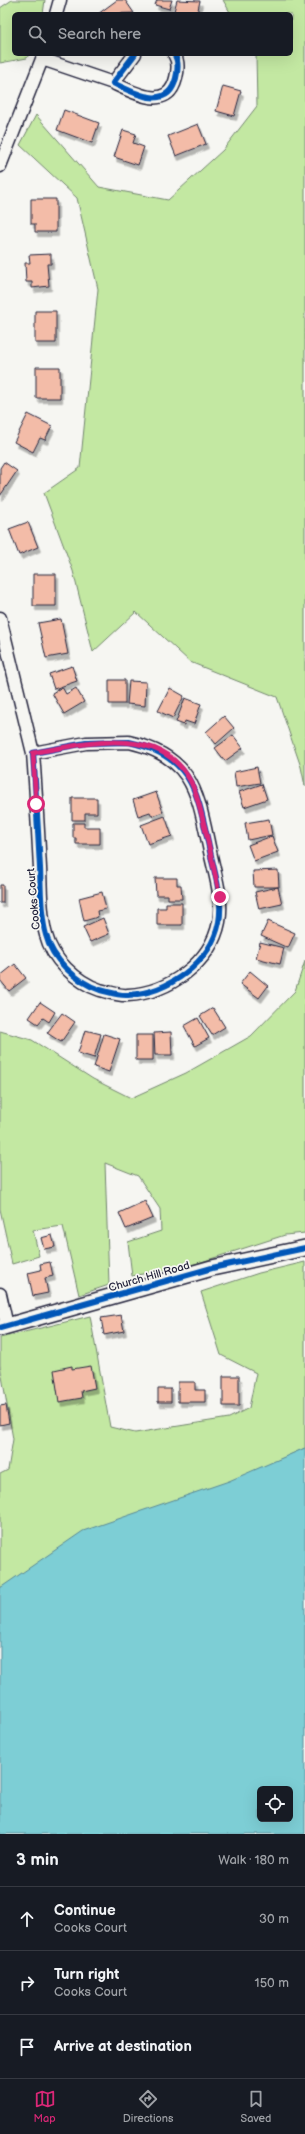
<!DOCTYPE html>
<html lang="en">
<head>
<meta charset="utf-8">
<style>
  body { margin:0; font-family:"Balsamiq Sans",sans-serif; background:#242831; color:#f1f3f6 }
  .controls { position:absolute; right:12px; bottom:12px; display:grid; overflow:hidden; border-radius:6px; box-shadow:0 4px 16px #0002 }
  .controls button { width:36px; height:36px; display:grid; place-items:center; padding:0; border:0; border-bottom:1px solid #363941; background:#171b24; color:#f1f3f6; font:20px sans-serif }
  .stop { position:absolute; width:12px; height:12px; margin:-9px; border:3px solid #db2777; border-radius:50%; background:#fff }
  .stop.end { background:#db2777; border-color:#fff; box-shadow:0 1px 4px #0008 }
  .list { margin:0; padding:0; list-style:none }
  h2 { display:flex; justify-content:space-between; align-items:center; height:52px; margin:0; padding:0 16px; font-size:17px }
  h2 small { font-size:13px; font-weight:400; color:#9ea1a6 }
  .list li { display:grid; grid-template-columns:26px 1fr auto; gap:12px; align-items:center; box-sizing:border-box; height:64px; padding:0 16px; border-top:1px solid #363941 }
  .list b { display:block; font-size:15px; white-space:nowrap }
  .list p { margin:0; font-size:13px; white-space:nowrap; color:#9ea1a6 }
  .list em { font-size:13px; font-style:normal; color:#9ea1a6 }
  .icon { flex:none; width:22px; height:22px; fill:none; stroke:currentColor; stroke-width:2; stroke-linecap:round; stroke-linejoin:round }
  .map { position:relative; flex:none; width:305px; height:1834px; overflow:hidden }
  .search { position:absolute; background:#171b24; box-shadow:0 4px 16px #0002; left:12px; right:12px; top:12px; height:44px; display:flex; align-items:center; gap:10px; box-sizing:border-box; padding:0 14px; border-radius:6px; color:#9ea1a6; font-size:15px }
  .sheet { height:244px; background:#171b24 }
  nav { display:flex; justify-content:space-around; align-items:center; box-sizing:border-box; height:56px; border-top:1px solid #363941; background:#171b24; font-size:11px; color:#9ea1a6 }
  nav a { display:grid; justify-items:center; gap:2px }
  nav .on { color:#db2777 }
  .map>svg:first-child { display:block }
  .green { fill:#c3e8a2; stroke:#72856e }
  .water { fill:#7dced5; stroke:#598997; fill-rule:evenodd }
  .building { fill:#f3bca8; stroke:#22223b; filter:url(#shadow) }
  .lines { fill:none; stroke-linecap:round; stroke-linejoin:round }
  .minor-casing { stroke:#22223b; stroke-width:15 }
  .tertiary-casing { stroke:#22223b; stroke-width:18 }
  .minor { stroke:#f6f6f2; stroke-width:12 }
  .tertiary { stroke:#f6f6f2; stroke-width:15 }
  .cycleway-casing { stroke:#f6f6f2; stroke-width:8 }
  .cycleway { stroke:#0057b8; stroke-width:6 }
  .route { stroke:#db2777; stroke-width:5 }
  .labels { text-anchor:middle; stroke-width:3.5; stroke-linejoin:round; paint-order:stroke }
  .street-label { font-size:11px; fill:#22223b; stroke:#f6f6f2 }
</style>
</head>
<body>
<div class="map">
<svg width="305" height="1834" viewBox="0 0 305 1834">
  <defs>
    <filter id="shadow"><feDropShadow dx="2.5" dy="4.5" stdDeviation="0" flood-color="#0004"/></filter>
  </defs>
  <rect width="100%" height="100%" fill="#f6f6f2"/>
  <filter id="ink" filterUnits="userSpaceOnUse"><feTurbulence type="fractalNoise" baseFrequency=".025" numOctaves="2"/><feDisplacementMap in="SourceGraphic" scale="8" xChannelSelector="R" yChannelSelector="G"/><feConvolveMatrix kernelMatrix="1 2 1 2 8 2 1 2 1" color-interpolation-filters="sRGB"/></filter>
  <g filter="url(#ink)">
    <path class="green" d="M 12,0 L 45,0 L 43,14 L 14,14 L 14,54 L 29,54 L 27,58 L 0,63 L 0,8 Z
      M 223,0 L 305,0 L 305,786 L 301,767 L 277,697 L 190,662 L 136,612 L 93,652 L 73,571 L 44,493 L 80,468 L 98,289 L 77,198 L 20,145 L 36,115 L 99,187 L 168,200 L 223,150 L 257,106 L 256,54 L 291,54 L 291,14 L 231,14 Z
      M 305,961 L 305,1233 L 285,1235 L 195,1264 L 132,1276 L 128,1242 L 161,1231 L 160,1209 L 138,1176 L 105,1163 L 109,1285 L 79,1295 L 63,1226 L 33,1230 L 39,1256 L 12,1264 L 0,1209 L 0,1031 L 32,1040 L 93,1079 L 131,1098 L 186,1073 L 251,1036 L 295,991 Z
      M 305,1262 L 305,1448 L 0,1588 L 0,1474 L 8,1470 L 13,1439 L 0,1365 L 0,1338 L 90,1316 L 110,1427 L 135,1433 L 229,1418 L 249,1408 L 256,1373 L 221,1355 L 201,1292 L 259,1273 Z"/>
    <path class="water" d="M 305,1448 L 305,1834 L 0,1834 L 0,1588 L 83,1531 L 229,1481 ZM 260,1789 L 290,1789 L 290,1819 L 260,1819 Z"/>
    <path class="building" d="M 117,0 L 125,0 L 134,13 L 98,14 Z
      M 157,0 L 172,0 L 169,9 L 155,5 Z
      M 177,0 L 200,1 L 197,14 L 184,14 L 174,11 Z
      M 223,86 L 241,91 L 234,116 L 216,111 Z
      M 64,110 L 99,123 L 92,143 L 57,130 Z
      M 198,124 L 206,144 L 176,156 L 168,136 Z
      M 123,130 L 136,134 L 133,143 L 144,147 L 138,165 L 114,157 Z
      M 31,199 L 56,199 L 56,232 L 35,232 L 35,224 L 31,224 Z
      M 51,254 L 51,264 L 47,264 L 49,286 L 32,288 L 32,282 L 26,282 L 25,263 L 30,263 L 29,255 Z
      M 35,311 L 56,311 L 56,343 L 35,343 Z
      M 36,367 L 60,367 L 60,398 L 36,398 Z
      M 28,414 L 52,426 L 45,440 L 40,438 L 33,452 L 14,442 Z
      M 4,462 L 17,471 L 0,496 L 0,468 Z
      M 28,522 L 38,547 L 19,555 L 9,529 Z
      M 33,574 L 56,574 L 56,606 L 33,606 Z
      M 61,619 L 68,654 L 46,658 L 38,623 Z
      M 72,666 L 77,681 L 54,689 L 49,674 Z
      M 109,680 L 125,680 L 125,704 L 109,704 Z
      M 129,681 L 146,682 L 145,706 L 127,704 Z
      M 62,687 L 66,694 L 76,688 L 84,702 L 64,714 L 52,693 Z
      M 170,688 L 184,696 L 173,718 L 158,711 Z
      M 185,698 L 201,704 L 194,724 L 185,721 L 184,725 L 176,722 Z
      M 224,716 L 234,728 L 216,744 L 206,732 Z
      M 233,735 L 243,748 L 225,761 L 215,748 Z
      M 257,767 L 260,783 L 236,787 L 234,772 Z
      M 262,784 L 267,799 L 244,807 L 239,792 Z
      M 156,792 L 163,812 L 152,816 L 150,812 L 138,816 L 133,800 Z
      M 72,798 L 97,798 L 97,813 L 85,813 L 85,820 L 72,820 Z
      M 165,816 L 172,836 L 148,844 L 141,825 Z
      M 269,819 L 272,835 L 248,840 L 245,823 Z
      M 73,823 L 84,823 L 84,827 L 100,827 L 100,844 L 76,844 L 76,838 L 73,838 Z
      M 272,836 L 278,852 L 254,861 L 248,845 Z
      M 278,870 L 279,887 L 254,887 L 253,871 Z
      M 155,878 L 177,878 L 177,885 L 181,885 L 182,899 L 168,899 L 168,895 L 156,895 Z
      M 0,885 L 3,885 L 3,903 L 0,903 Z
      M 278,887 L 282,904 L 259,909 L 255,892 Z
      M 102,892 L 106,909 L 97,911 L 98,917 L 84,921 L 79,898 Z
      M 166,903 L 182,903 L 182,925 L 157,925 L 157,908 L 166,908 Z
      M 103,918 L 109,934 L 90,942 L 83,927 Z
      M 268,921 L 295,933 L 288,948 L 261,936 Z
      M 260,942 L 284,948 L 280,964 L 256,958 Z
      M 15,964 L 26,978 L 9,991 L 0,980 L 0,976 Z
      M 250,971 L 268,986 L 259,998 L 240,984 Z
      M 40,1002 L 55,1012 L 49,1022 L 43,1018 L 38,1024 L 29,1018 Z
      M 213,1008 L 225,1027 L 212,1035 L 200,1016 Z
      M 62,1013 L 75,1022 L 61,1042 L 47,1033 Z
      M 198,1018 L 209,1038 L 195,1046 L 184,1026 Z
      M 85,1030 L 101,1034 L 94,1058 L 78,1053 Z
      M 171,1032 L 172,1055 L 155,1055 L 154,1033 Z
      M 104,1034 L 120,1039 L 109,1072 L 94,1067 Z
      M 136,1035 L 153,1035 L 153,1060 L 136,1060 Z
      M 145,1201 L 153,1218 L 126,1229 L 119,1213 Z
      M 52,1235 L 55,1247 L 44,1249 L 41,1238 Z
      M 50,1262 L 53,1276 L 45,1278 L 48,1293 L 33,1296 L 28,1273 L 41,1270 L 40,1264 Z
      M 121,1315 L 124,1331 L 104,1335 L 101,1318 Z
      M 72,1366 L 72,1369 L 91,1366 L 95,1388 L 81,1391 L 82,1398 L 59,1402 L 54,1370 Z
      M 223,1376 L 239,1376 L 239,1406 L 223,1406 Z
      M 178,1382 L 195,1382 L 195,1390 L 205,1390 L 205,1402 L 178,1402 Z
      M 158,1389 L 171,1389 L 171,1402 L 158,1402 Z
      M 6,1405 L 9,1423 L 0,1425 L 0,1406 Z"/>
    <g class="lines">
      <defs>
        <path id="minor" d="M 56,14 L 60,0
          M 135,54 L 113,83 C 134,93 168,112 176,78 C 178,70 179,61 174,54
          M 42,59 L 113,83
          M 0,166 L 44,54
          M 0,618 L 33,753
          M 129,742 C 197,757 198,798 211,856 C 216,878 223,900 219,922 C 211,963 168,993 128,995 C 119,996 109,992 100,990 C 76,982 52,959 46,935 C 40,914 41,890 40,868 C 38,830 36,792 33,753 L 86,743 Z
          M 0,1294 L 7,1326"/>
        <path id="tertiary" d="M 0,1328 L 212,1268 L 305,1248"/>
      </defs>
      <use href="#minor" class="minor-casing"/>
      <use href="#tertiary" class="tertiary-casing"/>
      <use href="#minor" class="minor"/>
      <use href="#tertiary" class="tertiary"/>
      <defs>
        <path id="cycleway" d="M 135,54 L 113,83 C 134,93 168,112 176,78 C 178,70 179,61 174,54
          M 129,742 C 197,757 198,798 211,856 C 216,878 223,900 219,922 C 211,963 168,993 128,995 C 119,996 109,992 100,990 C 76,982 52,959 46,935 C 40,914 41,890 40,868 C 38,830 36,792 33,753 L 86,743 Z
          M 0,1328 L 212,1268 L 305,1248"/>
      </defs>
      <use href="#cycleway" class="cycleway-casing"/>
      <use href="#cycleway" class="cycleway"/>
    </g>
  </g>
  <g class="lines" filter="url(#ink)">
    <path class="route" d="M 36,804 L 33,753 C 84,744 161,723 191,782 C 198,796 201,813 205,828 C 210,851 215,874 220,897"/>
  </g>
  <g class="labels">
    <g class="street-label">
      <text transform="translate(33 899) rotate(-95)" y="4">Cooks Court</text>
      <text transform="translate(149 1276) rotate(-16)" y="4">Church Hill Road</text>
    </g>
  </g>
</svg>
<div class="controls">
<button><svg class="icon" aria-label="locate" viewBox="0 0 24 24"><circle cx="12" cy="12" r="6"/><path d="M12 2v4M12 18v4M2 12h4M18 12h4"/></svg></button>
</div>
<div class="stop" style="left:36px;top:804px"></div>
<div class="stop end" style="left:220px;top:897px"></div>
<div class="search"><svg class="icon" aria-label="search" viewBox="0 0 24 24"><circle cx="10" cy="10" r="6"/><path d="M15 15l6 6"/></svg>Search here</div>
</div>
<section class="sheet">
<h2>3 min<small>Walk · 180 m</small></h2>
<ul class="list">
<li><svg class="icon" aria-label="ahead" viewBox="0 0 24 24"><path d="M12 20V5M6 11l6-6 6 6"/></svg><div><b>Continue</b><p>Cooks Court</p></div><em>30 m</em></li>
<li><svg class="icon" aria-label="right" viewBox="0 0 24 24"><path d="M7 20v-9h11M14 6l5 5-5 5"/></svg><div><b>Turn right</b><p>Cooks Court</p></div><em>150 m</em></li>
<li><svg class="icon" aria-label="arrive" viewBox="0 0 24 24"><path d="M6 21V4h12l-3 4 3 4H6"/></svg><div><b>Arrive at destination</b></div></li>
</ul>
</section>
<nav>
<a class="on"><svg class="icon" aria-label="map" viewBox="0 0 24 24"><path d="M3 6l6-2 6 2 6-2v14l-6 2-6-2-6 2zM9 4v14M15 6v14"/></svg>Map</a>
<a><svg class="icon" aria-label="directions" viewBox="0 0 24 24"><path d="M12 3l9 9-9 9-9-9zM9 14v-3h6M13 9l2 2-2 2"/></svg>Directions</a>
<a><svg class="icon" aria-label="saved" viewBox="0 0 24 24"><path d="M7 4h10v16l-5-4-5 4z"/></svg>Saved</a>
</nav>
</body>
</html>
